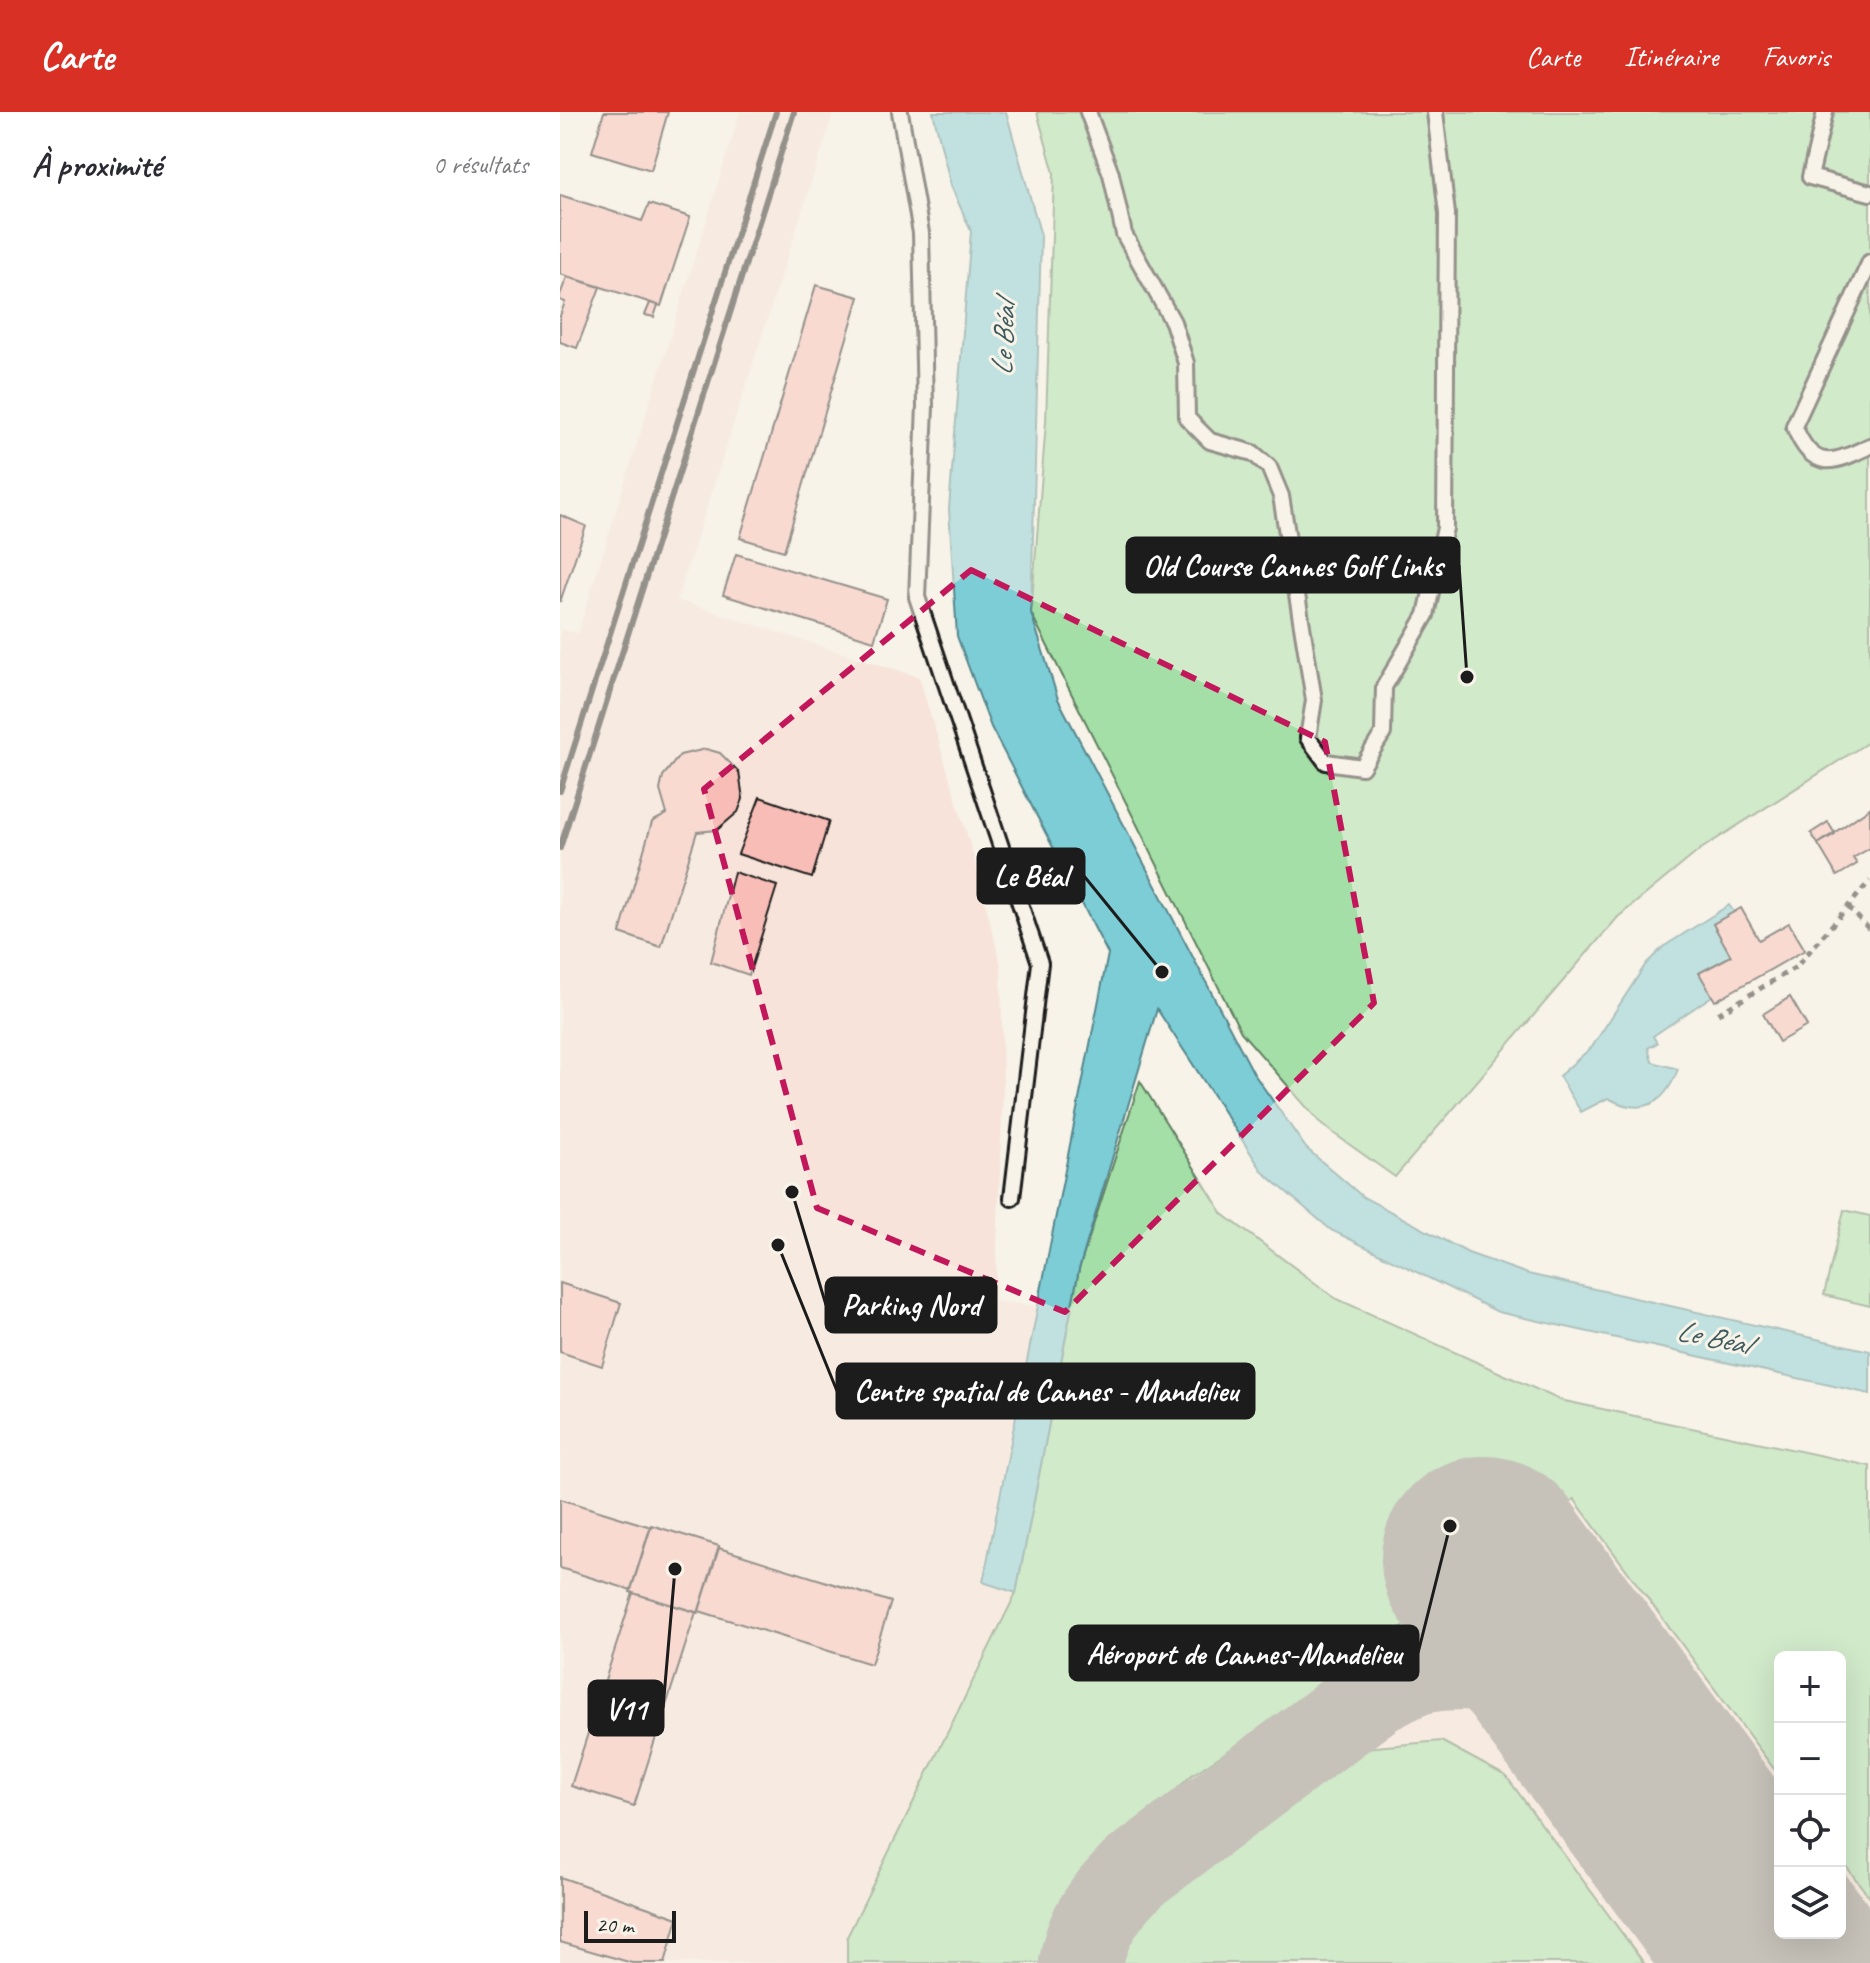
<!DOCTYPE html>
<html lang="fr">
<head>
<meta charset="utf-8">
<style>
  body { margin:0; font-family:Caveat,sans-serif; background:#f7f7f7; color:#2b2b33 }
  .controls { position:absolute; right:24px; bottom:24px; display:grid; overflow:hidden; border-radius:12px; box-shadow:0 8px 32px #0002 }
  .controls button { width:72px; height:72px; display:grid; place-items:center; padding:0; border:0; border-bottom:2px solid #e1e1e2; background:#fff; color:#2b2b33; font:40px sans-serif }
  .scale { position:absolute; left:24px; bottom:20px; width:92px; box-sizing:border-box; padding-left:8px; border:4px solid #1c1c1c; border-top:0; font-size:22px; line-height:28px; white-space:nowrap; color:#1c1c1c; -webkit-text-stroke:6px #f7f3e8; paint-order:stroke }
  .list { margin:0; padding:0; list-style:none }
  h2 { display:flex; justify-content:space-between; align-items:center; height:104px; margin:0; padding:0 32px; font-size:34px }
  h2 small { font-size:26px; font-weight:400; color:#7c7c81 }
  .icon { flex:none; width:44px; height:44px; fill:none; stroke:currentColor; stroke-width:2; stroke-linecap:round; stroke-linejoin:round }
  .map { position:relative; flex:none; width:1310px; height:1851px; overflow:hidden }
  header { display:flex; align-items:center; gap:48px; box-sizing:border-box; height:112px; padding:0 40px; background:#d93025; color:#fff }
  header strong { font-size:38px }
  nav { display:flex; gap:44px; margin-inline-start:auto; font-size:28px }
  main { display:flex }
  aside { flex:1; background:#fff }
  .map>svg:first-child { display:block }
  .built { fill:#f7e3d9; fill-rule:evenodd }
  .green { fill:#a3dfa6; stroke:#607e61; stroke-width:2 }
  .water { fill:#7dcdd6; stroke:#56868c; stroke-width:2 }
  .lines { fill:none; stroke-linecap:round; stroke-linejoin:round }
  .taxiway { stroke:#8a8882; stroke-width:84 }
  .runway { stroke:#8a8882; stroke-width:208 }
  .building { fill:#f8bdb7; stroke:#1c1c1c; stroke-width:2 }
  .lane-casing { stroke:#1c1c1c; stroke-width:20 }
  .path { stroke:#1c1c1c; stroke-width:5; stroke-dasharray:6 6; stroke-linecap:butt }
  .lane { stroke:#f7f3e8; stroke-width:14 }
  .rail { stroke:#1c1c1c; stroke-width:6 }
  .marked { fill:none; stroke:#c2185b; stroke-width:6; stroke-dasharray:16 10; stroke-linejoin:round }
  .labels { text-anchor:middle; stroke-width:6; stroke-linejoin:round; paint-order:stroke }
  .water-label { font-size:30px; font-style:italic; fill:#3e5a5d; stroke:#f7f3e8 }
  .leader { fill:none; stroke:#1c1c1c; stroke-width:3 }
  .callout-dot { fill:#1c1c1c; stroke:#f7f3e8; stroke-width:3 }
  .callout { fill:#1c1c1c; stroke:#1c1c1c; stroke-width:3 }
  .callout-label { font-size:30px; text-anchor:middle; font-weight:bold; fill:#fff }
</style>
</head>
<body>
<header>
<strong>Carte</strong>
<nav><a>Carte</a><a>Itinéraire</a><a>Favoris</a></nav>
</header>
<main>
<aside>
<h2>À proximité<small>0 résultats</small></h2>
<ul class="list">
</ul>
</aside>
<div class="map">
<svg width="1310" height="1851" viewBox="0 0 1310 1851">
  <rect width="100%" height="100%" fill="#f7f3e8"/>
  <filter id="ink" filterUnits="userSpaceOnUse"><feTurbulence type="fractalNoise" baseFrequency=".0125" numOctaves="2"/><feDisplacementMap in="SourceGraphic" scale="16" xChannelSelector="R" yChannelSelector="G"/><feConvolveMatrix kernelMatrix="1 2 1 2 8 2 1 2 1" color-interpolation-filters="sRGB"/></filter>
  <g filter="url(#ink)">
    <path class="built" d="M 180,0 L 274,0 L 117,488 L 359,565 L 412,739 L 441,854 L 443,974 L 435,1189 L 477,1194 L 423,1470 L 456,1480 L 519,1157 L 580,969 L 663,1102 L 775,1186 L 1000,1288 L 1310,1358 L 1310,1851 L 0,1851 L 0,517 L 18,521 ZM 1220,1545 L 1280,1545 L 1280,1821 L 1220,1821 Z"/>
    <path class="green" d="M 477,0 L 1310,0 L 1310,629 L 1141,737 L 1058,805 L 835,1065 L 762,1013 L 681,920 L 471,501 L 486,310 L 494,61 Z
      M 580,969 L 663,1102 L 775,1186 L 1000,1288 L 1310,1354 L 1310,1786 L 1280,1746 L 1280,1545 L 1220,1545 L 1220,1665 L 1014,1387 L 755,1581 L 632,1663 L 510,1777 L 485,1851 L 287,1851 L 287,1825 L 456,1481 L 519,1157 Z
      M 1284,1098 L 1310,1104 L 1310,1194 L 1264,1183 Z
      M 881,1629 L 946,1664 L 1084,1851 L 562,1851 L 575,1796 L 804,1636 Z"/>
    <path class="water" d="M 373,0 L 446,0 L 481,124 L 471,501 L 498,587 L 694,962 L 746,1036 L 803,1085 L 908,1141 L 968,1162 L 1310,1239 L 1310,1282 L 938,1200 L 771,1118 L 703,1060 L 597,897 L 519,1157 L 456,1481 L 423,1470 L 548,842 L 431,615 L 397,524 L 389,397 L 411,119 L 391,74 Z
      M 1169,793 L 1174,800 L 1153,812 L 1171,844 L 1140,861 L 1152,884 L 1093,924 L 1097,931 L 1088,936 L 1092,950 L 1118,957 C 1105,992 1083,1005 1048,986 L 1021,1000 L 999,964 L 1032,935 L 1086,852 L 1103,835 Z"/>
    <g class="lines">
      <path class="taxiway" d="M 521,1851 C 527,1813 547,1788 574,1761 L 815,1581 C 828,1575 841,1567 855,1562 C 888,1551 959,1556 990,1574 C 1020,1593 1044,1619 1070,1644"/>
      <path class="runway" d="M 925,1448 L 1222,1851"/>
    </g>
    <path class="building" d="M 44,0 L 108,0 L 91,58 L 32,40 Z
      M 0,83 L 82,109 L 89,92 L 130,105 L 101,194 L 0,162 Z
      M 7,165 L 40,175 L 17,236 L 0,230 L 0,204 L 5,190 L 0,188 L 0,183 Z
      M 256,173 L 299,185 L 224,439 L 180,426 Z
      M 90,191 L 98,193 L 94,205 L 85,203 Z
      M 0,403 L 26,414 L 0,490 Z
      M 176,442 L 327,487 L 314,529 L 163,483 Z
      M 146,637 L 160,641 L 179,660 L 183,687 L 178,700 L 157,718 L 137,720 L 101,835 L 60,821 L 92,710 L 107,702 L 100,678 L 103,664 L 120,643 Z
      M 200,685 L 269,709 L 252,766 L 178,742 Z
      M 1310,696 L 1310,736 L 1293,746 L 1297,752 L 1277,764 L 1258,732 Z
      M 1268,710 L 1275,722 L 1258,732 L 1251,721 Z
      M 174,760 L 217,774 L 189,863 L 151,850 Z
      M 1181,796 L 1199,828 L 1229,811 L 1245,838 L 1155,889 L 1139,861 L 1171,844 L 1153,812 Z
      M 1230,885 L 1247,914 L 1219,930 L 1203,902 Z
      M 0,1171 L 61,1191 L 42,1254 L 0,1240 Z
      M 0,1387 L 91,1415 L 71,1478 L 0,1456 Z
      M 91,1413 L 159,1434 L 138,1501 L 70,1480 Z
      M 159,1436 L 331,1490 L 311,1552 L 139,1499 Z
      M 73,1481 L 136,1500 L 74,1694 L 11,1674 Z
      M 0,1765 L 118,1806 L 105,1851 L 72,1851 L 0,1830 Z"/>
    <g class="lines">
      <defs>
        <path id="lane" d="M 340,0 L 361,121 L 365,294 L 357,485 L 480,851 L 452,1086
          M 528,0 L 551,62 L 564,122 L 613,210 L 626,251 L 627,306 L 650,329 L 693,341 L 709,355 L 721,384 L 754,588 L 748,626 L 766,650 L 802,655 L 823,621 L 824,575 L 866,503 L 885,416 L 887,102 L 875,0
          M 1265,0 L 1250,65 L 1310,81
          M 1310,150 L 1234,314 C 1253,360 1272,352 1310,334"/>
      </defs>
      <use href="#lane" class="lane-casing"/>
      <path class="path" d="M 1288,795 L 1310,818
        M 1158,902 L 1236,855 L 1310,769"/>
      <use href="#lane" class="lane"/>
      <path class="rail" d="M 0,679 L 216,0
        M 0,736 L 234,0"/>
    </g>
  </g>
  <path d="M0 0H1310V1851H0ZM 411,458 L 765,630 L 814,891 L 505,1200 L 257,1096 L 144,677 Z" fill="#f7f3e8" fill-opacity=".55" fill-rule="evenodd"/>
  <path class="marked" d="M 411,458 L 765,630 L 814,891 L 505,1200 L 257,1096 L 144,677 Z"/>
  <g class="labels">
    <g class="water-label">
      <text transform="translate(443 227) rotate(-87)" y="10">Le Béal</text>
      <text transform="translate(1153 1225) rotate(12)" y="10">Le Béal</text>
    </g>
  </g>
  <path class="leader" d="M907 565L899 453M602 860L524 764M232 1080L266 1193M218 1133L277 1279M890 1414L858 1541M115 1457L103 1596"/>
  <g class="callout-dot">
    <circle cx="907" cy="565" r="8"/>
    <circle cx="602" cy="860" r="8"/>
    <circle cx="232" cy="1080" r="8"/>
    <circle cx="218" cy="1133" r="8"/>
    <circle cx="890" cy="1414" r="8"/>
    <circle cx="115" cy="1457" r="8"/>
  </g>
  <g class="callout">
    <rect x="567" y="426" width="332" height="54" rx="8"/>
    <rect x="418" y="737" width="106" height="54" rx="8"/>
    <rect x="266" y="1166" width="170" height="54" rx="8"/>
    <rect x="277" y="1252" width="417" height="54" rx="8"/>
    <rect x="510" y="1514" width="348" height="54" rx="8"/>
    <rect x="29" y="1569" width="74" height="54" rx="8"/>
  </g>
  <g class="callout-label">
    <text x="733" y="464">Old Course Cannes Golf Links</text>
    <text x="471" y="774">Le Béal</text>
    <text x="351" y="1203">Parking Nord</text>
    <text x="486" y="1289">Centre spatial de Cannes - Mandelieu</text>
    <text x="684" y="1552">Aéroport de Cannes-Mandelieu</text>
    <text x="66" y="1607">V11</text>
  </g>
</svg>
<div class="controls">
<button>+</button>
<button>−</button>
<button><svg class="icon" aria-label="locate" viewBox="0 0 24 24"><circle cx="12" cy="12" r="6"/><path d="M12 2v4M12 18v4M2 12h4M18 12h4"/></svg></button>
<button><svg class="icon" aria-label="layers" viewBox="0 0 24 24"><path d="M12 4l9 5-9 5-9-5zM3 14l9 5 9-5"/></svg></button>
</div>
<div class="scale">20 m</div>
</div>
</main>
</body>
</html>
